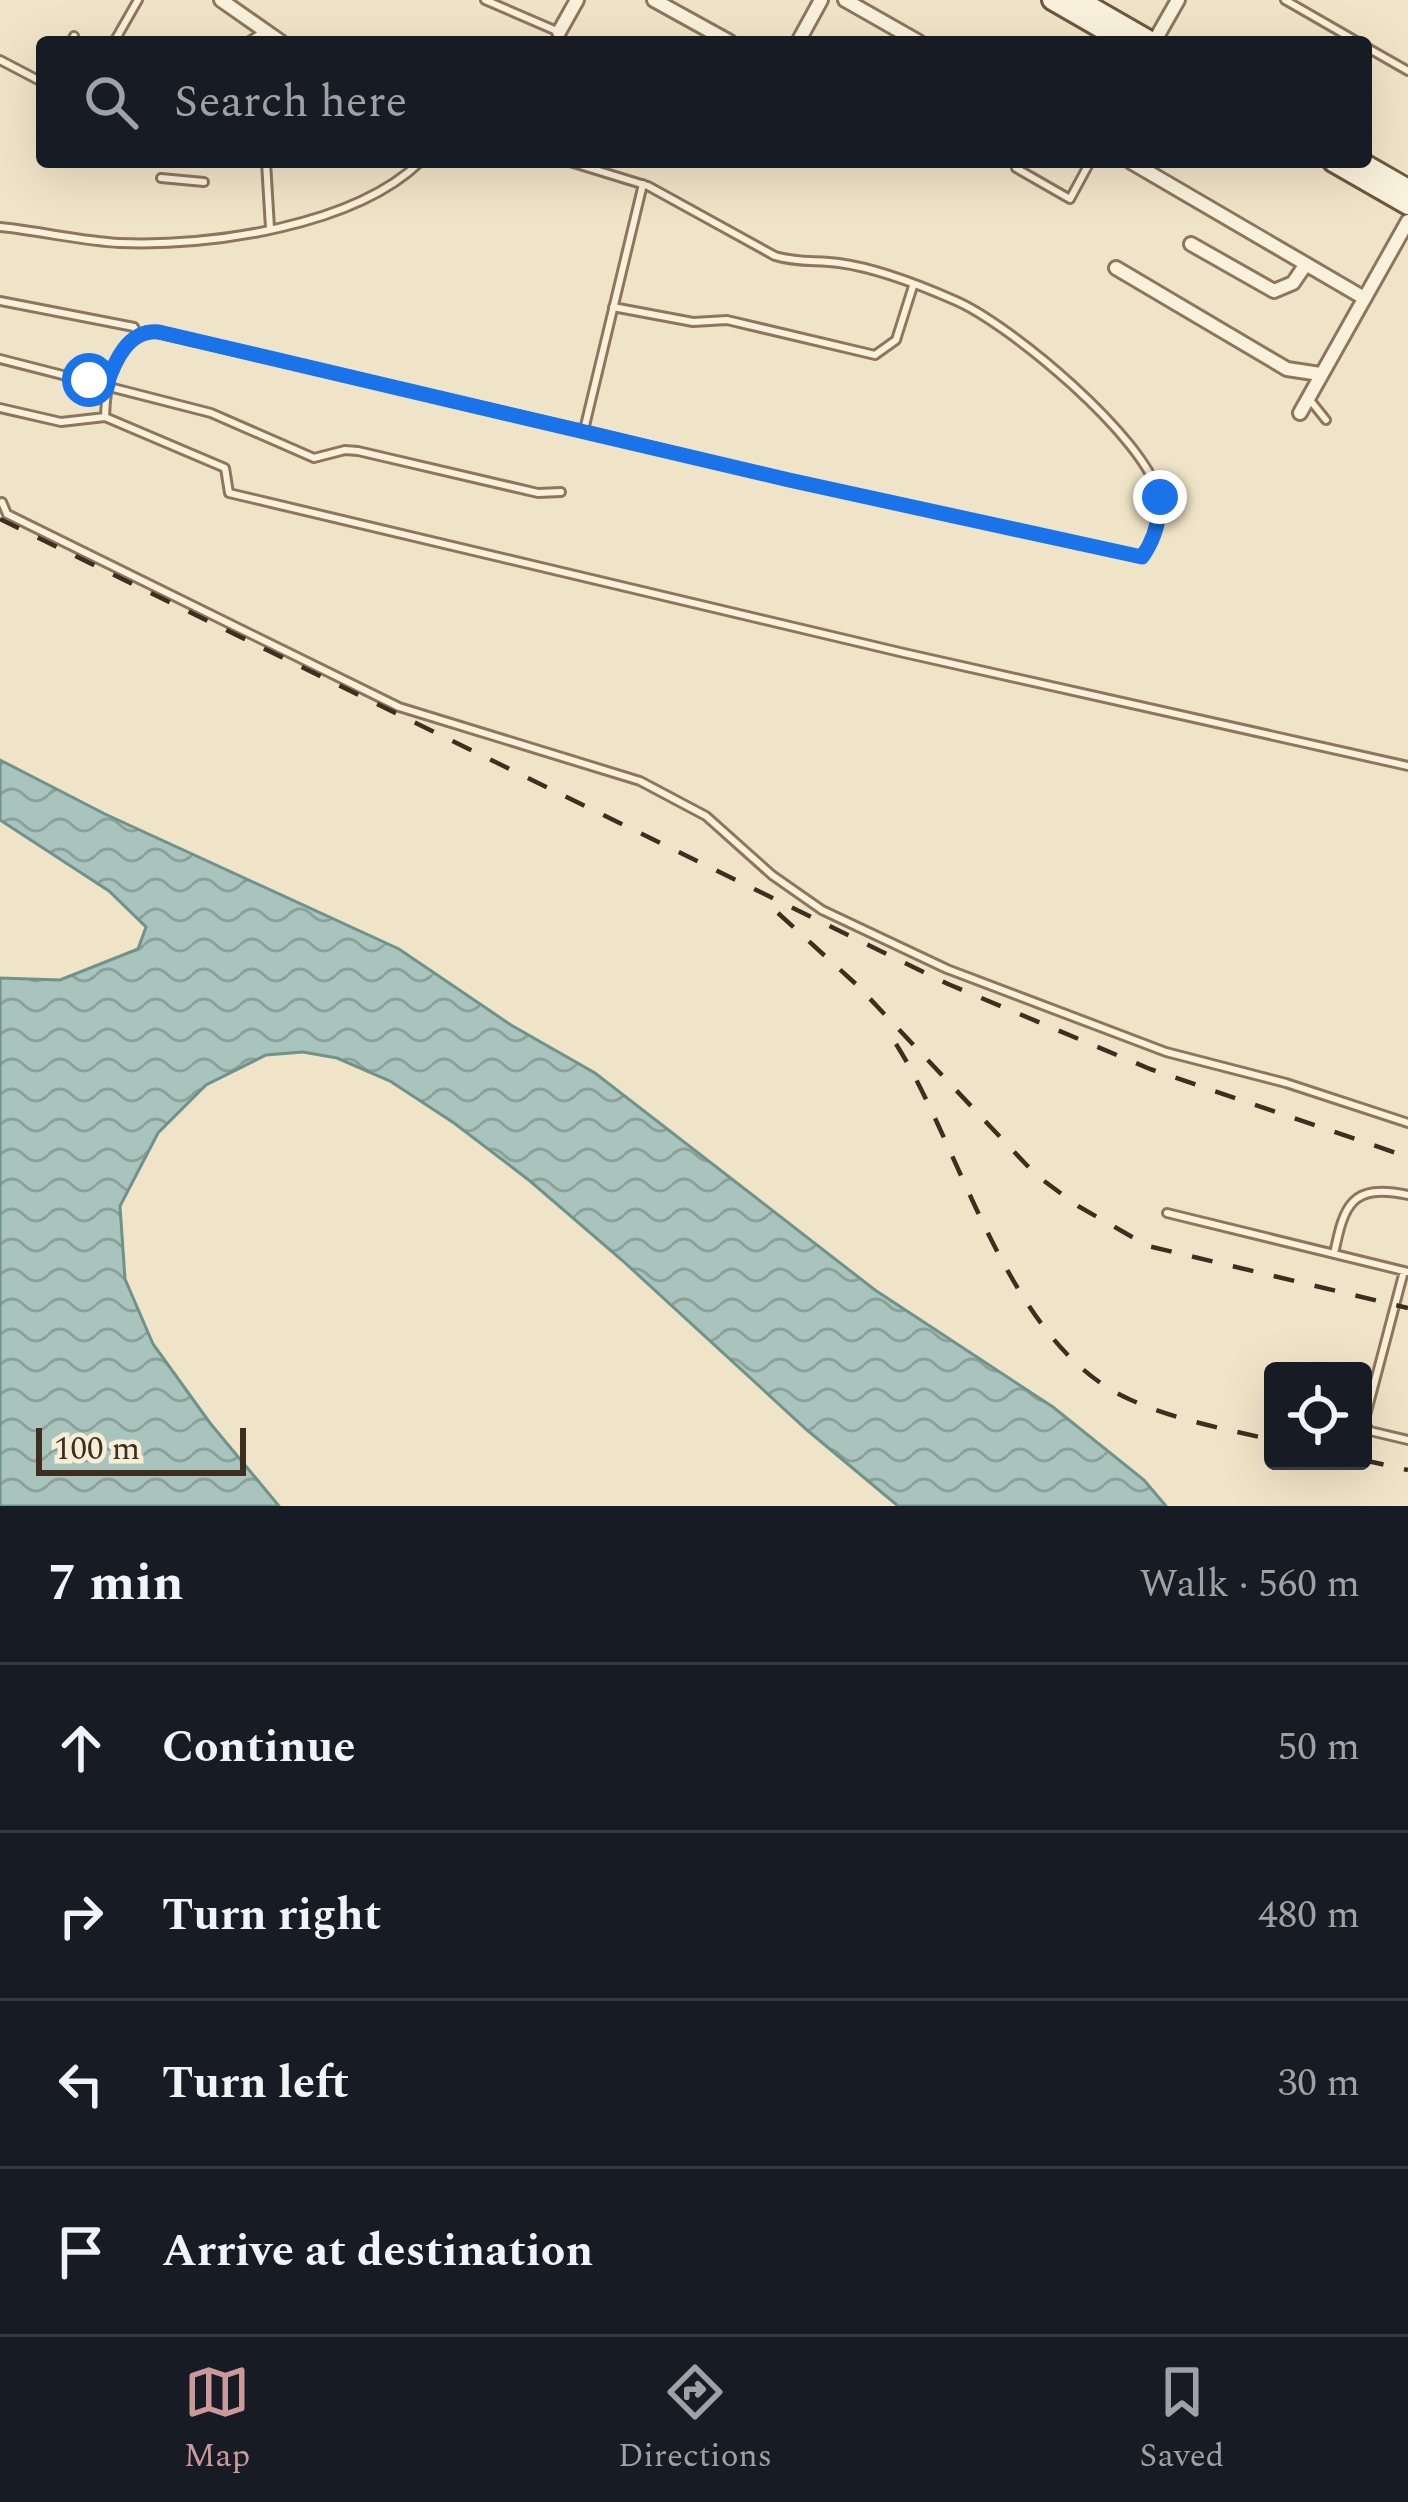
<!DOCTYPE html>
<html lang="en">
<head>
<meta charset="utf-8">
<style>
  body { margin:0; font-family:Spectral,serif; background:#242831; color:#f1f3f6 }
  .controls { position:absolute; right:36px; bottom:36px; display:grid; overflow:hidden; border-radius:12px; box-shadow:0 12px 48px #0002 }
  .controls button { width:108px; height:108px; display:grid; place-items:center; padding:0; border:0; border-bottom:3px solid #363941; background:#171b24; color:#f1f3f6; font:60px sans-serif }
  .scale { position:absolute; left:36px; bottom:30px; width:210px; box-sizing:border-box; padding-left:12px; border:6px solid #3d2e20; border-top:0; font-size:33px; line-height:42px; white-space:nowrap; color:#3d2e20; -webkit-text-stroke:9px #f7eed8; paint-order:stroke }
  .stop { position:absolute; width:36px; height:36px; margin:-27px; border:9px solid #1a73e8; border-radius:50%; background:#fff }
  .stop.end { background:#1a73e8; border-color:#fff; box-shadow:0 3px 12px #0008 }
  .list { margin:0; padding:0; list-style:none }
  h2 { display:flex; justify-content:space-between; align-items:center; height:156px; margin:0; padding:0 48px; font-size:51px }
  h2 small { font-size:39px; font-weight:400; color:#9ea1a6 }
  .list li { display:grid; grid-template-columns:78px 1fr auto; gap:36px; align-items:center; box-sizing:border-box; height:168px; padding:0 48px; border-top:3px solid #363941 }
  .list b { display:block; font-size:45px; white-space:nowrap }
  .list em { font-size:39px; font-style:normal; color:#9ea1a6 }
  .icon { flex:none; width:66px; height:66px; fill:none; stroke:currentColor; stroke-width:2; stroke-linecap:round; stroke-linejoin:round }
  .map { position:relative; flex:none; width:1408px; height:1506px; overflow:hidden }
  .search { position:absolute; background:#171b24; box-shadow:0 12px 48px #0002; left:36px; right:36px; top:36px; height:132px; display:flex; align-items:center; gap:30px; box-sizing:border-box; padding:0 42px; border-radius:12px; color:#9ea1a6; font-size:45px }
  .sheet { height:828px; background:#171b24 }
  nav { display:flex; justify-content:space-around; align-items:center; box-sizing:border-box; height:168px; border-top:3px solid #363941; background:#171b24; font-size:33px; color:#9ea1a6 }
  nav a { display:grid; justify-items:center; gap:6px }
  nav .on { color:#cc999b }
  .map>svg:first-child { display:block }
  .water { fill:url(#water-waves); stroke:#6f938a; stroke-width:3 }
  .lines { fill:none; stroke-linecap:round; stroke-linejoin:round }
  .lane-casing { stroke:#8d765c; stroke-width:12 }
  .street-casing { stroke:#8d765c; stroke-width:18 }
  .secondary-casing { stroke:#6f573f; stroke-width:24 }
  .lane { stroke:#faf1dc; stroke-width:6 }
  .street { stroke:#faf1dc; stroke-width:12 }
  .secondary { stroke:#faf1dc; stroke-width:18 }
  .rail { stroke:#3d2e20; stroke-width:4.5; stroke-dasharray:21 21; stroke-linecap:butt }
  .route { stroke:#1a73e8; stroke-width:15 }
</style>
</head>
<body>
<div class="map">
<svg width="1408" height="1506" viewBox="0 0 1408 1506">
  <defs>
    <pattern id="water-waves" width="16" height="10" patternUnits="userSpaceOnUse" patternTransform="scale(3)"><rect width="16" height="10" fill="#a9c4bc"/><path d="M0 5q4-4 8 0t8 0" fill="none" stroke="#8ba098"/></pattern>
  </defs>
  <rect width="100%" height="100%" fill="#f0e4c8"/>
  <path class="water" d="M 0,760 L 105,814 L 399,949 L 511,1025 L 595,1073 L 875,1290 L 1053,1407 L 1144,1480 L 1166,1506 L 898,1506 L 807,1430 L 623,1261 L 530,1181 L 454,1123 L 390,1081 L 337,1058 L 303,1052 L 266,1055 L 206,1085 L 158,1133 L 120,1206 L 125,1279 L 153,1344 L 210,1423 L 279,1506 L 0,1506 L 0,978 L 60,980 L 138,949 L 146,927 L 109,891 L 0,820 Z"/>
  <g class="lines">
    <defs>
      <path id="lane" d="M 485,0 L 559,32
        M 1285,0 L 1358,42
        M 71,42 L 74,36
        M 114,42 L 138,0
        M 248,42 L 265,31
        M 1366,47 L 1408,71
        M 0,60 L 42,82
        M 266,162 L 270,228
        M 570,162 L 648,186 L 775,256 C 797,263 817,260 839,263 C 876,268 920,285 954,300 C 1009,323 1146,438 1159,496 C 1164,517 1154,540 1142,557 L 789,480 L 584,430
        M 1016,168 L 1070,199 L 1090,162
        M 161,178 L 204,182
        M 643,184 L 584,430 L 147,331 C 112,347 106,383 105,417 L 225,468 L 229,493 L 904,653 L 1408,766
        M 0,227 C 40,231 81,241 120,243 C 209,247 354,226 420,162
        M 0,301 L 134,327 L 138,335
        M 613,307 L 693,322 L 727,320 L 875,355 L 896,340 L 913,286
        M 0,359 L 211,413 L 314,458 L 345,450 L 358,451 L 538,493 L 561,492
        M 1310,400 L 1326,420
        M 0,408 L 61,422 L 105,417
        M 2,502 L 7,514 L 399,707 L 640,781 L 706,816 L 772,875 L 822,910 L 947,969 L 1166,1052 L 1286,1083 L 1408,1123
        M 1167,1213 L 1408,1272
        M 1334,1254 C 1344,1205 1351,1183 1408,1195
        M 1404,1271 L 1364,1423 L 1370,1431 L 1408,1440"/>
      <path id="street" d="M 221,0 L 281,42
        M 654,0 L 730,42
        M 845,0 L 919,42
        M 559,32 L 577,0
        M 798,42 L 821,0
        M 1154,42 L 1178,0
        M 1131,162 L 1364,298
        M 1191,244 L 1274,291 L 1293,283 L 1306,264
        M 1116,268 L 1287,369 L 1320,374
        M 1300,413 L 1408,221"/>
      <path id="secondary" d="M 1052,0 L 1125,42
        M 1079,0 L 1152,42
        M 1333,162 L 1408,205
        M 1361,162 L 1408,189"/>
    </defs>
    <use href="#lane" class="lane-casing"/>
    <use href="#street" class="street-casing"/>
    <use href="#secondary" class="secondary-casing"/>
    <use href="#lane" class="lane"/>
    <use href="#street" class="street"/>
    <use href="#secondary" class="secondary"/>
    <path class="rail" d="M 0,519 L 948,984 L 1150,1069 L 1408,1157
      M 778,913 L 858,986 L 1036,1175 L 1078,1206 L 1148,1246 L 1408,1308
      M 896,1044 C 963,1150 1007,1346 1131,1400 C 1176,1420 1225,1429 1273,1440
      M 1363,1460 L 1408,1470"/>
  </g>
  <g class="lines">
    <path class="route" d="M 89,380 L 106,387 C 114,362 128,329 159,332 L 789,480 L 1142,557 C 1155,539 1160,519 1160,497"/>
  </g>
</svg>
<div class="controls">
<button><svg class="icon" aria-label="locate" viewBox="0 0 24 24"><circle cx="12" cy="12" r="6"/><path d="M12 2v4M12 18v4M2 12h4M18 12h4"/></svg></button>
</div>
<div class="scale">100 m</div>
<div class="stop" style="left:89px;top:380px"></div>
<div class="stop end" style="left:1160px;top:497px"></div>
<div class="search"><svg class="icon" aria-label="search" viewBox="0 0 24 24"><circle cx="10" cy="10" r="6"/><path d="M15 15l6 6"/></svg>Search here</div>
</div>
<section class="sheet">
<h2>7 min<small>Walk · 560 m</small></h2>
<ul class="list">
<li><svg class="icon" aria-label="ahead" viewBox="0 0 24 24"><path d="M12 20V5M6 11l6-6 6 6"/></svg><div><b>Continue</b></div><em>50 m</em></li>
<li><svg class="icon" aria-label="right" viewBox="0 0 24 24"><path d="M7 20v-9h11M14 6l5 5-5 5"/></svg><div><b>Turn right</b></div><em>480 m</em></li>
<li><svg class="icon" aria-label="left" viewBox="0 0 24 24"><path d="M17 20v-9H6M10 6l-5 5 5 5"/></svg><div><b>Turn left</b></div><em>30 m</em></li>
<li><svg class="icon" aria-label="arrive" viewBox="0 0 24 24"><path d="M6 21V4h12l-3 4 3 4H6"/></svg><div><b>Arrive at destination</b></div></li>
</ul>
</section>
<nav>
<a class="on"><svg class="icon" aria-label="map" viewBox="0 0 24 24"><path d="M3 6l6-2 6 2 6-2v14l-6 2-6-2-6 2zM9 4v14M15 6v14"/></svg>Map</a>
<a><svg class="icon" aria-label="directions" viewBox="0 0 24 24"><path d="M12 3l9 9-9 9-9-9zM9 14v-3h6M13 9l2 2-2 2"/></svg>Directions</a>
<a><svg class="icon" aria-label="saved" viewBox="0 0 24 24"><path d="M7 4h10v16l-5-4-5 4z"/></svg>Saved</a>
</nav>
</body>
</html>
